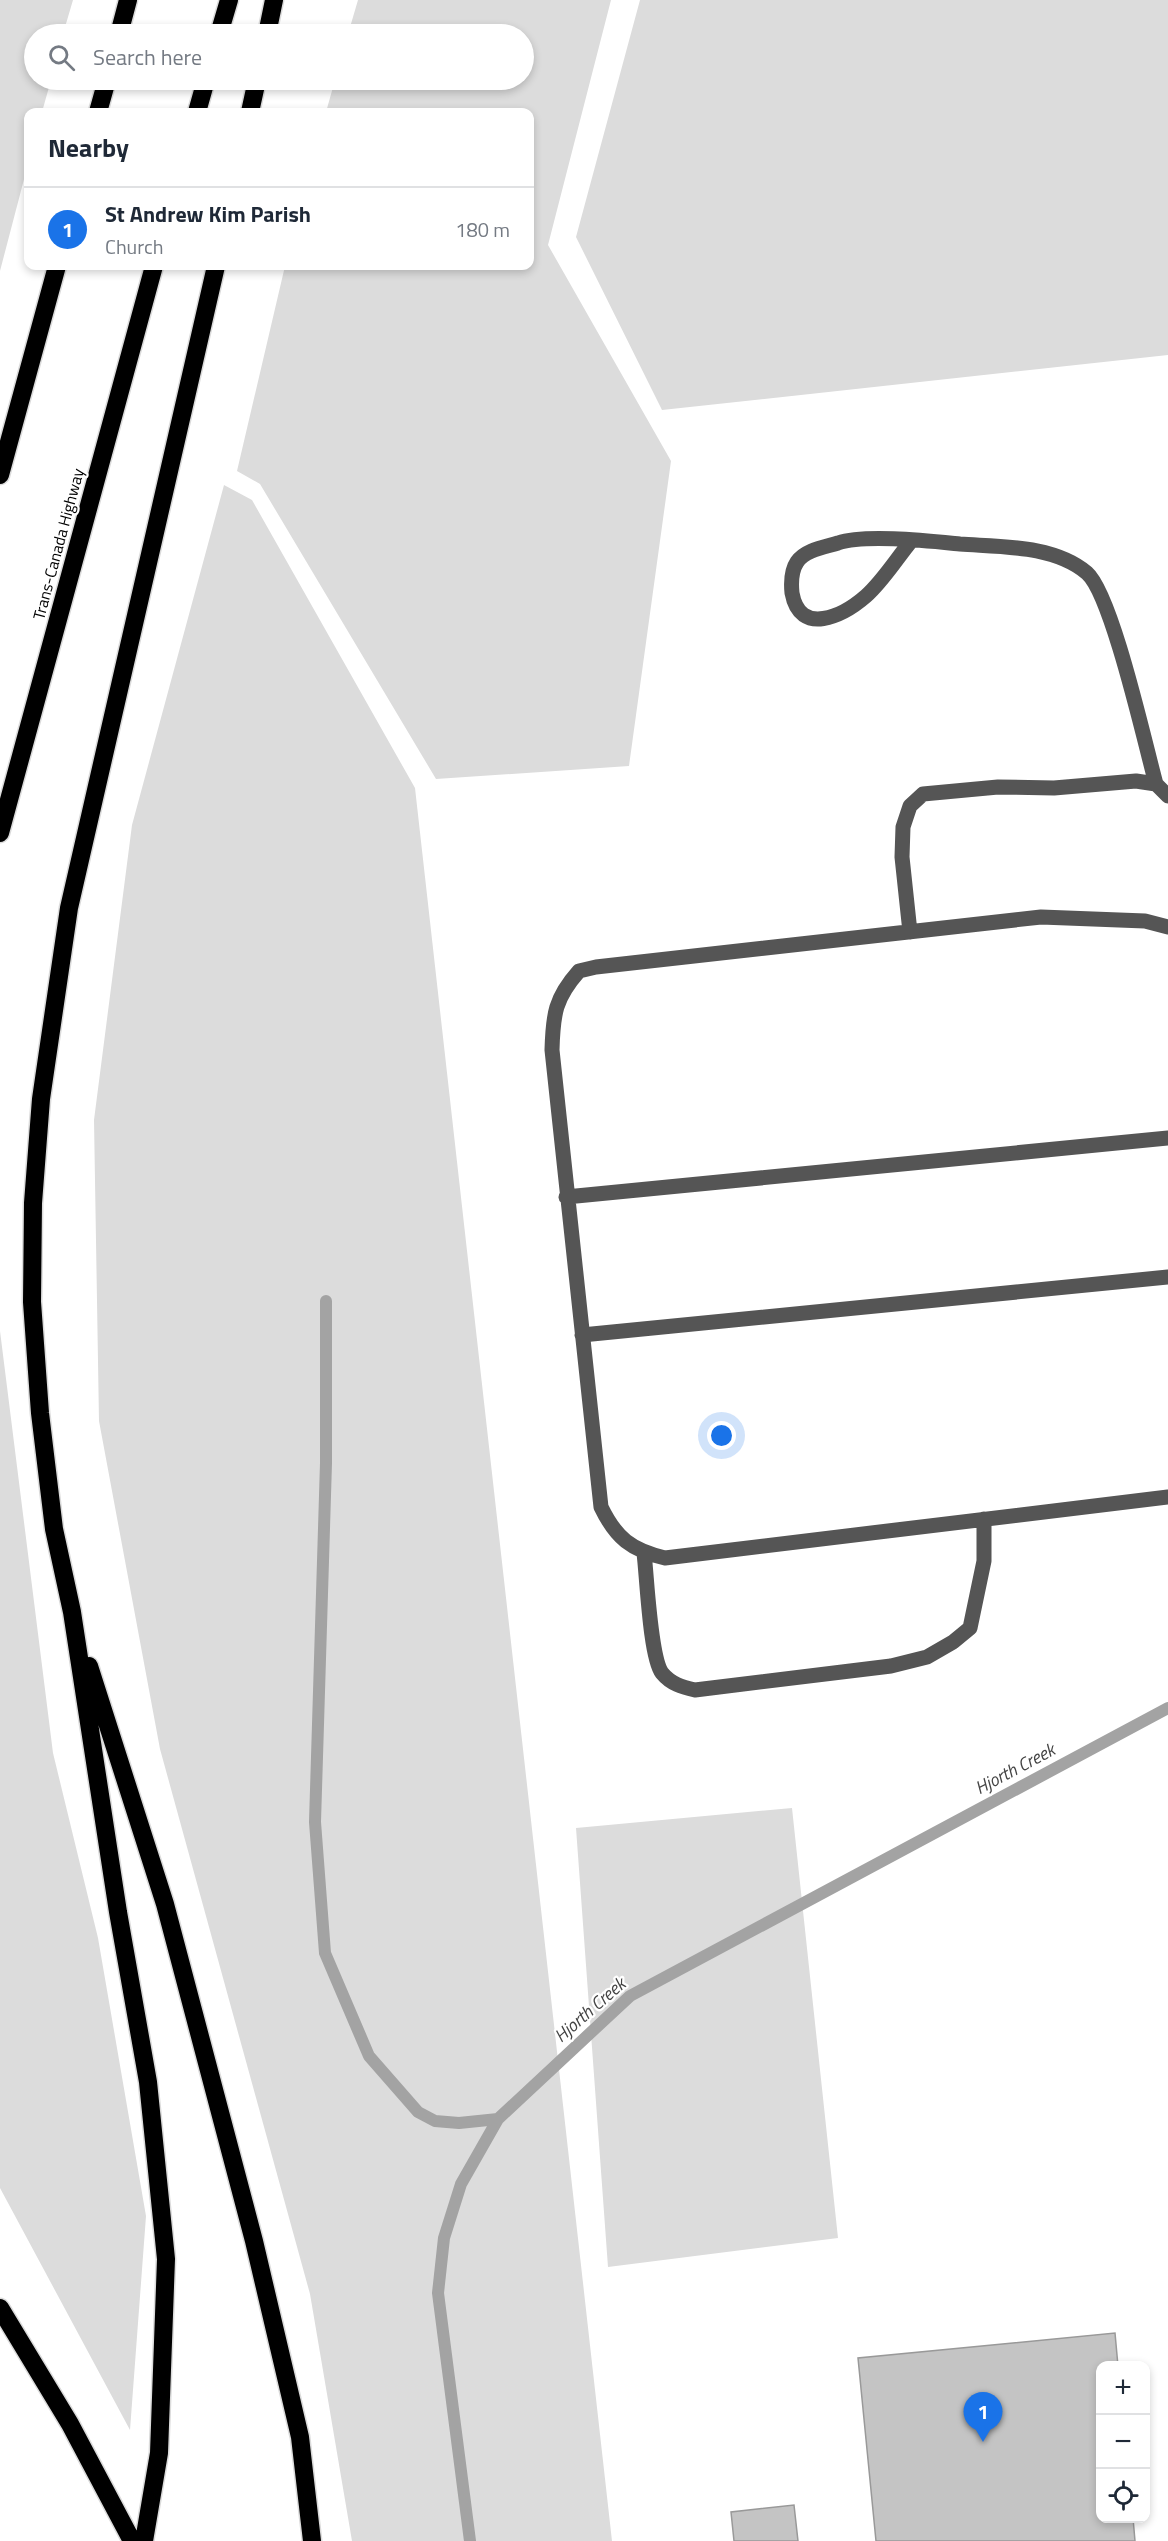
<!DOCTYPE html>
<html lang="en">
<head>
<meta charset="utf-8">
<style>
  body { margin:0; font-family:"Titillium Web",sans-serif; background:#f2f2f3; color:#1f2937 }
  .controls { position:absolute; right:18px; bottom:18px; display:grid; overflow:hidden; border-radius:12px; box-shadow:0 3px 9px #0003 }
  .controls button { width:54px; height:54px; display:grid; place-items:center; padding:0; border:0; border-bottom:2px solid #e0e1e3; background:#fff; color:#1f2937; font:30px sans-serif }
  .you { position:absolute; left:722px; top:1436px; width:21px; height:21px; margin:-15px; border:4px solid #fff; border-radius:50%; background:#1a73e8; box-shadow:0 0 0 9px #1a73e833 }
  .badge { display:grid; place-items:center; width:39px; height:39px; border-radius:50%; background:#1a73e8; color:#fff; font-size:20px; font-weight:700 }
  .pin { position:absolute; translate:-50% -50px; filter:drop-shadow(0 2px 3px #0008) }
  .pin::after { content:''; position:absolute; top:32px; width:21px; height:18px; background:inherit; clip-path:polygon(0 0,100% 0,50% 100%) }
  .list { margin:0; padding:0; list-style:none }
  h2 { display:flex; justify-content:space-between; align-items:center; height:78px; margin:0; padding:0 24px; font-size:26px }
  h2 small { font-size:20px; font-weight:400; color:#747a83 }
  .list li { display:grid; grid-template-columns:39px 1fr auto; gap:18px; align-items:center; box-sizing:border-box; height:84px; padding:0 24px; border-top:2px solid #e0e1e3 }
  .list b { display:block; font-size:22px; white-space:nowrap }
  .list p { margin:0; font-size:20px; white-space:nowrap; color:#747a83 }
  .list em { font-size:20px; font-style:normal; color:#747a83 }
  .icon { flex:none; width:33px; height:33px; fill:none; stroke:currentColor; stroke-width:2; stroke-linecap:round; stroke-linejoin:round }
  .map { position:relative; flex:none; width:1168px; height:2541px; overflow:hidden }
  .search { position:absolute; background:#fff; box-shadow:0 3px 9px #0003; left:24px; top:24px; width:510px; height:66px; display:flex; align-items:center; gap:15px; box-sizing:border-box; padding:0 21px; border-radius:33px; color:#747a83; font-size:22px }
  .panel { position:absolute; background:#fff; box-shadow:0 3px 9px #0003; left:24px; top:108px; width:510px; height:162px; border-radius:12px }
  .map>svg:first-child { display:block }
  .green { fill:#dcdcdc }
  .lines { fill:none; stroke-linecap:round; stroke-linejoin:round }
  .stream { stroke:#a3a3a3; stroke-width:12 }
  .building { fill:#c4c4c4; stroke:#999; stroke-width:1.5 }
  .highway-casing { stroke:#dbdbdb; stroke-width:21 }
  .minor { stroke:#555; stroke-width:15 }
  .highway { stroke:#000; stroke-width:18 }
  .labels { text-anchor:middle; stroke-width:4.5; stroke-linejoin:round; paint-order:stroke }
  .street-label { font-size:16px; fill:#000; stroke:#fff }
  .water-label { font-size:18px; font-style:italic; fill:#444; stroke:#fff }
</style>
</head>
<body>
<div class="map">
<svg width="1168" height="2541" viewBox="0 0 1168 2541">
  <rect width="100%" height="100%" fill="#fff"/>
  <path class="green" d="M 0,0 L 73,0 L 63,34 L 34,34 L 34,80 L 51,80 L 42,112 L 28,112 L 28,164 L 0,271 Z
    M 358,0 L 611,0 L 548,245 L 671,461 L 629,766 L 436,779 L 260,484 L 237,471 L 285,266 L 530,266 L 530,112 L 326,112 L 335,80 L 524,80 L 524,34 L 348,34 Z
    M 640,0 L 1168,0 L 1168,355 L 662,410 L 576,237 Z
    M 224,485 L 252,500 L 415,788 L 612,2541 L 352,2541 L 310,2294 L 160,1749 L 99,1421 L 94,1120 L 132,825 Z
    M 0,1331 L 53,1753 L 98,1938 L 146,2216 L 130,2430 L 0,2188 Z
    M 792,1808 L 838,2238 L 608,2267 L 576,1828 Z"/>
  <g class="lines">
    <path class="stream" d="M 326,1301 L 326,1463 L 315,1822 L 325,1953 L 369,2056 L 418,2112 L 435,2121 L 459,2123 L 498,2119
      M 470,2541 L 438,2293 L 444,2238 L 461,2184 L 498,2119 L 630,1996 L 1168,1708"/>
  </g>
  <path class="building" d="M 1115,2333 L 1118,2366 L 1100,2366 L 1100,2518 L 1133,2518 L 1135,2541 L 876,2541 L 858,2358 Z
    M 794,2505 L 798,2541 L 734,2541 L 731,2512 Z"/>
  <g class="lines">
    <defs>
      <path id="highway" d="M 119,34 L 128,0
        M 219,34 L 229,0
        M 267,34 L 274,0
        M 98,112 L 107,80
        M 197,112 L 206,80
        M 250,112 L 257,80
        M 0,475 L 57,266
        M 0,833 L 154,266
        M 89,1666 L 165,1904 L 254,2241 L 300,2437 L 312,2541
        M 0,2308 L 70,2424 L 132,2541
        M 144,2541 L 159,2453 L 166,2259 L 148,2082 L 118,1912 L 72,1612 L 54,1529 L 40,1413 L 32,1302 L 33,1203 L 41,1099 L 69,908 L 216,266"/>
    </defs>
    <use href="#highway" class="highway-casing"/>
    <path class="minor" d="M 912,540 C 897,558 883,581 866,596 C 843,616 800,637 792,593 C 791,583 791,571 797,562 C 805,550 825,547 838,543 C 865,534 929,541 960,544 C 1001,547 1054,545 1087,573 C 1112,595 1145,744 1156,784
      M 1168,927 L 1145,921 L 1041,917 L 596,967 L 579,971 C 555,998 553,1014 552,1050 L 601,1507 C 616,1538 631,1550 665,1558 L 1168,1497
      M 910,932 L 902,857 L 903,827 L 910,806 L 923,794 L 998,787 L 1054,788 L 1136,781 L 1156,784 L 1168,796
      M 566,1197 L 1168,1138
      M 582,1335 L 1168,1277
      M 644,1553 C 647,1577 650,1657 662,1673 C 671,1684 682,1687 695,1690 L 891,1666 L 927,1657 L 953,1642 L 970,1628 L 984,1561 L 984,1519"/>
    <use href="#highway" class="highway"/>
  </g>
  <g class="labels">
    <g class="street-label">
      <text transform="translate(58 544) rotate(-75)" y="6">Trans-Canada Highway</text>
    </g>
    <g class="water-label">
      <text transform="translate(1015 1769) rotate(-28)" y="6">Hjorth Creek</text>
      <text transform="translate(590 2010) rotate(-41)" y="6">Hjorth Creek</text>
    </g>
  </g>
</svg>
<div class="controls">
<button>+</button>
<button>−</button>
<button><svg class="icon" aria-label="locate" viewBox="0 0 24 24"><circle cx="12" cy="12" r="6"/><path d="M12 2v4M12 18v4M2 12h4M18 12h4"/></svg></button>
</div>
<div class="you"></div>
<div class="pin badge" style="left:983px;top:2442px">1</div>
<div class="search"><svg class="icon" aria-label="search" viewBox="0 0 24 24"><circle cx="10" cy="10" r="6"/><path d="M15 15l6 6"/></svg>Search here</div>
<section class="panel">
<h2>Nearby<small></small></h2>
<ul class="list">
<li><span class="badge">1</span><div><b>St Andrew Kim Parish</b><p>Church</p></div><em>180 m</em></li>
</ul>
</section>
</div>
</body>
</html>
